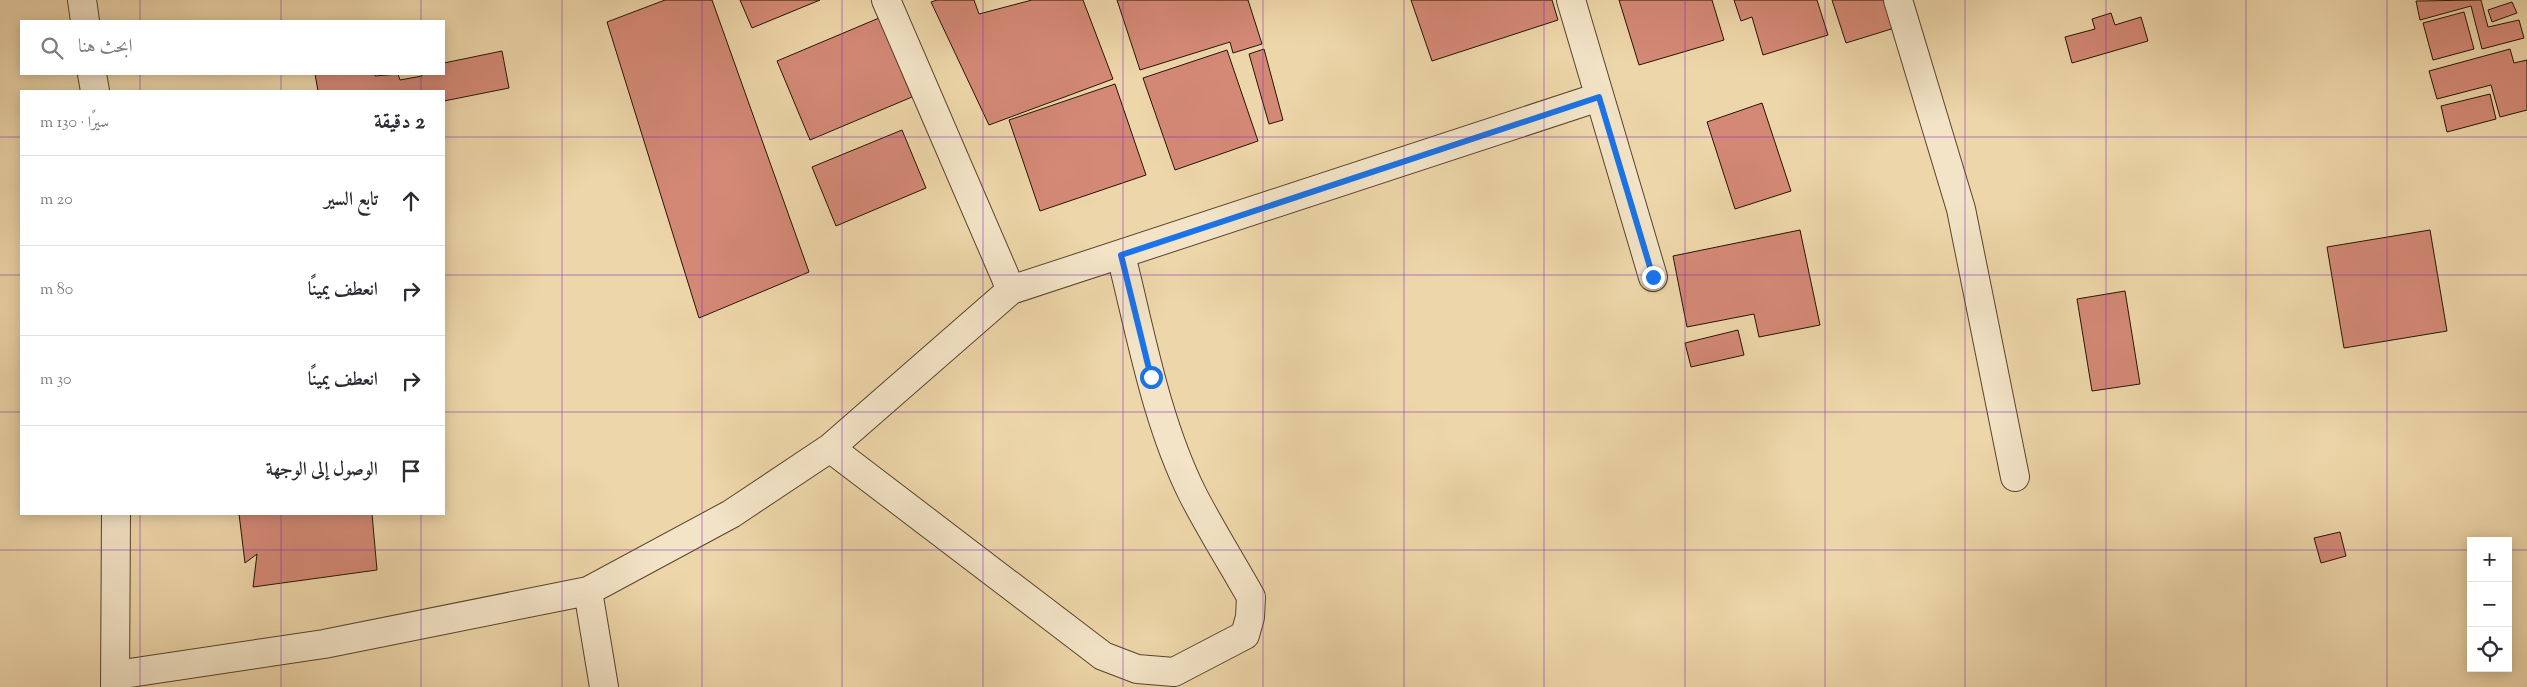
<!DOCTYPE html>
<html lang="ar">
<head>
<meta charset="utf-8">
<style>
  body { margin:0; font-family:"Sorts Mill Goudy",Amiri,serif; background:#f2f2f3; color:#2b2b33; direction:rtl }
  .controls { position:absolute; right:15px; bottom:15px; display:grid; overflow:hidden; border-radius:0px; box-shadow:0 2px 12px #0003 }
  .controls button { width:45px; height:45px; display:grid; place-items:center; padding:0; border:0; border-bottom:1px solid #e1e1e2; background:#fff; color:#2b2b33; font:25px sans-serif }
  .stop { position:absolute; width:15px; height:15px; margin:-11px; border:4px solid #1a73e8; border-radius:50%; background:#fff }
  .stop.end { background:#1a73e8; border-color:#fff; box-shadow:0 1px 5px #0008 }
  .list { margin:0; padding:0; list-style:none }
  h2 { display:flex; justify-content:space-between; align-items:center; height:65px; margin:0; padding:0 20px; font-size:21px }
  h2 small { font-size:16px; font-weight:400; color:#7c7c81 }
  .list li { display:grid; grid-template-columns:32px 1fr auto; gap:15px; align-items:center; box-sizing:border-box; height:90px; padding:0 20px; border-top:1px solid #e1e1e2 }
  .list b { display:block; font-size:19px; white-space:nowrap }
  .list em { font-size:16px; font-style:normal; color:#7c7c81 }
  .icon { flex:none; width:28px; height:28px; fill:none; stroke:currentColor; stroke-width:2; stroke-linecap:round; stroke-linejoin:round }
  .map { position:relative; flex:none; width:2527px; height:687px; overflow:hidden; direction:ltr }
  .search { position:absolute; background:#fff; box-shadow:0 2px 12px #0003; left:20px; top:20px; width:425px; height:55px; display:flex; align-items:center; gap:12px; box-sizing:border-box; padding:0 18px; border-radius:0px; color:#7c7c81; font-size:19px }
  .panel { position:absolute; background:#fff; box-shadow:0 2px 12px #0003; left:20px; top:90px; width:425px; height:425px; border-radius:0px; direction:rtl }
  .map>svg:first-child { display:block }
  .building { fill:#d48976; stroke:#261403 }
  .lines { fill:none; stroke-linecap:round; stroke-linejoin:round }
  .street-casing { stroke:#58442c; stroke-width:30 }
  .street { stroke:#f3e4c7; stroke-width:28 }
  .route { stroke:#1a73e8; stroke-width:6 }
  .grid { fill:none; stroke:#7b2cbf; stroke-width:1; stroke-opacity:0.55 }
</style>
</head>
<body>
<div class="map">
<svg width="2527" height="687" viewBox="0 0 2527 687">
  <rect width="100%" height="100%" fill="#edd6a9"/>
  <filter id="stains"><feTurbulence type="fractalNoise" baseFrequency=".004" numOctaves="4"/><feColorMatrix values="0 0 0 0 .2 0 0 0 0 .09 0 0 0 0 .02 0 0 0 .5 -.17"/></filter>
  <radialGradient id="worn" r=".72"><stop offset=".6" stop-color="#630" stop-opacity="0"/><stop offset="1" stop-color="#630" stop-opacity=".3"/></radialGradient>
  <path class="building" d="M 665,0 L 712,0 L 809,272 L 699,318 L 607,22 Z
    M 740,0 L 820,0 L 752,28 Z
    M 937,0 L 974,0 L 979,14 L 1032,0 L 1083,0 L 1113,79 L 989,125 L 931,2 Z
    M 1117,0 L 1248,0 L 1262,44 L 1233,53 L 1230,42 L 1140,70 Z
    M 1411,0 L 1552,0 L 1558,20 L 1432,61 Z
    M 1619,0 L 1712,0 L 1724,40 L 1639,65 Z
    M 1734,0 L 1817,0 L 1828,35 L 1763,55 L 1752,17 L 1741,21 Z
    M 1832,0 L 1892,0 L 1901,26 L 1846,43 Z
    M 2481,0 L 2488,27 L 2519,20 L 2524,38 L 2482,49 L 2471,6 L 2420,20 L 2416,1 Z
    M 2512,2 L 2517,13 L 2492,22 L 2488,10 Z
    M 2464,12 L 2474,49 L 2433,60 L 2423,23 Z
    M 2111,13 L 2115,25 L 2141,17 L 2148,41 L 2072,63 L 2065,37 L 2095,29 L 2092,19 Z
    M 879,18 L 912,97 L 810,140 L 777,61 Z
    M 1264,49 L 1283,120 L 1269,124 L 1249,54 Z
    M 2510,49 L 2514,63 L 2527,60 L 2527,110 L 2500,117 L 2491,85 L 2437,99 L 2429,71 Z
    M 1227,50 L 1258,141 L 1175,170 L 1143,78 Z
    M 502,51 L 509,88 L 444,101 L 444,91 L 318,91 L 315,74 L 375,74 L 375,76 L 398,74 L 400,80 L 422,76 L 421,74 L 444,74 L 444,63 Z
    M 1115,84 L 1146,175 L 1040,211 L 1009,120 Z
    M 2490,94 L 2496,119 L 2447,132 L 2441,106 Z
    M 1762,103 L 1791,191 L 1735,209 L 1707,122 Z
    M 902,130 L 926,188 L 836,226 L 812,167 Z
    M 1800,230 L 1820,325 L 1759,337 L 1754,314 L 1687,327 L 1673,256 Z
    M 2430,230 L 2447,331 L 2344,348 L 2327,247 Z
    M 2125,291 L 2140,384 L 2092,391 L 2077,299 Z
    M 1738,330 L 1744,355 L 1691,367 L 1685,343 Z
    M 239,514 L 372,514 L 377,570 L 253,587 L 257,554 L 245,563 Z
    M 2340,532 L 2346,556 L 2321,563 L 2314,538 Z"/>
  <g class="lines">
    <defs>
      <path id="street" d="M 82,0 L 85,21
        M 886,0 L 1011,290
        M 1571,0 L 1653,277
        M 1898,0 L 1961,209 L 2015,477
        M 92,74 L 95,91
        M 830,448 L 1103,656 L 1137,669 L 1174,672 L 1245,635 L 1250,617 L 1251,597 C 1232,563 1211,530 1193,495 C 1156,421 1141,335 1121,255
        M 588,591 L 604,687
        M 116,675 L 324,644 L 588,591 L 731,514 L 830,448 L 1011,290 L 1599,97
        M 115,687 L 116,514"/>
    </defs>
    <use href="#street" class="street-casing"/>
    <use href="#street" class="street"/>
  </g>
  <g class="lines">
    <path class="route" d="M 1151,377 L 1121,255 L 1599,97 L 1653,277"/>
  </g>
  <path class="grid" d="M 140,0 L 140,21M 281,0 L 281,21M 421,0 L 421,21M 562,0 L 562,687M 702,0 L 702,687M 842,0 L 842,687M 983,0 L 983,687M 1123,0 L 1123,687M 1263,0 L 1263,687M 1404,0 L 1404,687M 1544,0 L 1544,687M 1685,0 L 1685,687M 1825,0 L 1825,687M 1965,0 L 1965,687M 2106,0 L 2106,687M 2246,0 L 2246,687M 2387,0 L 2387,687M 140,74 L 140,91M 281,74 L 281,91M 421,74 L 421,91M 0,137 L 21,137M 444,137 L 2527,137M 0,275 L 21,275M 444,275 L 2527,275M 0,412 L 21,412M 444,412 L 2527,412M 140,514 L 140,687M 281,514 L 281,687M 421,514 L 421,687M 0,550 L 2471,550M 2508,550 L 2527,550"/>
  <rect width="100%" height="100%" filter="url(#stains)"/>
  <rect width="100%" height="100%" fill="url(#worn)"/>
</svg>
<div class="controls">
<button>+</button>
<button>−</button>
<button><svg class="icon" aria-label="locate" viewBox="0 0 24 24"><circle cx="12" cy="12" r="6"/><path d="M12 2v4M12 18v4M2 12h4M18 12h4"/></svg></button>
</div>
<div class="stop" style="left:1151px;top:377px"></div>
<div class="stop end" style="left:1653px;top:277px"></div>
<div class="search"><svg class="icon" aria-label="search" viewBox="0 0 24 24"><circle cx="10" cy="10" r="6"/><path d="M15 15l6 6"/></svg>ابحث هنا</div>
<section class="panel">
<h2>2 دقيقة<small>سيرًا · 130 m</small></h2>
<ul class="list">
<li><svg class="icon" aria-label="ahead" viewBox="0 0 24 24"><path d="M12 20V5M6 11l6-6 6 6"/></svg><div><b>تابع السير</b></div><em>20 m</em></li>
<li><svg class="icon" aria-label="right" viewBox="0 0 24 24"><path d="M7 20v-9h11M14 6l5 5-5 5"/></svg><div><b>انعطف يمينًا</b></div><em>80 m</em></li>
<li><svg class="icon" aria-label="right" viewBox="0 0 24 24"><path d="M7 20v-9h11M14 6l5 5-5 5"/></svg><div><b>انعطف يمينًا</b></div><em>30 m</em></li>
<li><svg class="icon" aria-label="arrive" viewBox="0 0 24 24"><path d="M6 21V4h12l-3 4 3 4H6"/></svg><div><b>الوصول إلى الوجهة</b></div></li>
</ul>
</section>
</div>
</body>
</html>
